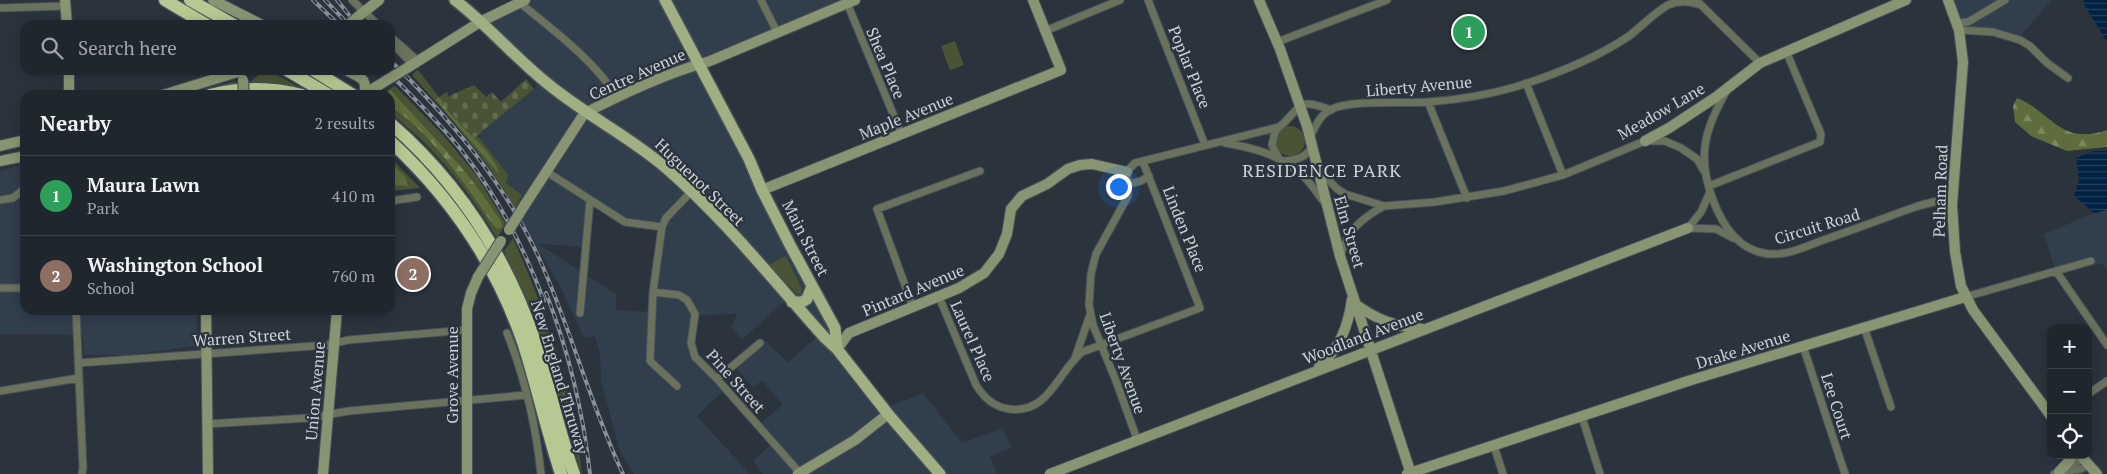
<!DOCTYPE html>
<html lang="en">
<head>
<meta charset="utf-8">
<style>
  body { margin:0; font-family:"PT Serif",serif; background:#282e36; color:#f1f3f6 }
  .controls { position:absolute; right:15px; bottom:15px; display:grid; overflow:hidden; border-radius:10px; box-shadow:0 2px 12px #0003 }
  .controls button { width:45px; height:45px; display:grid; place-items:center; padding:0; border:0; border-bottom:1px solid #3d434a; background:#20262e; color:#f1f3f6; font:25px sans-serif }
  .you { position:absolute; left:1118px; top:186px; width:18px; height:18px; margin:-12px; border:4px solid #fff; border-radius:50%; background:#1a73e8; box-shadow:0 0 0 8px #1a73e833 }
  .badge { display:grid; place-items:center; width:32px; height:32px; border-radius:50%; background:#a2c928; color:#fff; font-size:16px; font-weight:700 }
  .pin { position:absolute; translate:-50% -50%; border:2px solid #fff; box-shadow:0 1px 5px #0006 }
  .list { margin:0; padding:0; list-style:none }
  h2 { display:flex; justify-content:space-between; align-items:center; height:65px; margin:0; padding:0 20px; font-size:21px }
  h2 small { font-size:16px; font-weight:400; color:#a2a5aa }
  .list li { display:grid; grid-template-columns:32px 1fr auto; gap:15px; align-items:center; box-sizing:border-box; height:80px; padding:0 20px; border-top:1px solid #3d434a }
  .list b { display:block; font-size:19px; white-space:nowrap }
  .list p { margin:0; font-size:16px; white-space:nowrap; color:#a2a5aa }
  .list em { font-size:16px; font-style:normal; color:#a2a5aa }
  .icon { flex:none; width:28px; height:28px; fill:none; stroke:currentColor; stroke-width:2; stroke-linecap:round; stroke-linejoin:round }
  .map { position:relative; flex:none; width:2107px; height:474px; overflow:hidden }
  .search { position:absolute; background:#20262e; box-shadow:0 2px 12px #0003; left:20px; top:20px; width:375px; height:55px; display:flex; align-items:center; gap:12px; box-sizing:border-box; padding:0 18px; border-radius:15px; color:#a2a5aa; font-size:19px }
  .panel { position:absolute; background:#20262e; box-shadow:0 2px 12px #0003; left:20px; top:90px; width:375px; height:225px; border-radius:15px }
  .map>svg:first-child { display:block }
  .built { fill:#313e4c; fill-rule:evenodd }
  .green { fill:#4a5434 }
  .forest { fill:url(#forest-firs) }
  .cemetery { fill:url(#cemetery-stones) }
  .water { fill:url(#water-rules) }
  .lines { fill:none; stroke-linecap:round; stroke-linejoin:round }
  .street-casing { stroke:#485059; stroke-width:9 }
  .secondary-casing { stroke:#485059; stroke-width:12 }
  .primary-casing { stroke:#485059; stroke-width:14 }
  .highway-casing { stroke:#485059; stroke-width:15 }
  .street { stroke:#6a715c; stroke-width:7 }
  .secondary { stroke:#899572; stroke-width:10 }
  .primary { stroke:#a1b083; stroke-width:11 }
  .highway { stroke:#b7c993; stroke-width:12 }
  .rail-casing { stroke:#8a9098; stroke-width:4 }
  .rail { stroke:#2b333d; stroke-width:2; stroke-dasharray:5.5; stroke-linecap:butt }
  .secondary-bridge-casing { stroke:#485059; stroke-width:12; stroke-linecap:butt }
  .secondary-bridge { stroke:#899572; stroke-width:10 }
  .labels { text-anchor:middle; stroke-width:4.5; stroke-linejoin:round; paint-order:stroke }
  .street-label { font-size:16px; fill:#cdd2d8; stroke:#2b333d }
  .neighbourhood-label { font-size:18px; letter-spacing:1px; fill:#cdd2d8; stroke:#2b333d }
</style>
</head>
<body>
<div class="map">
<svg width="2107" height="474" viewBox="0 0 2107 474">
  <defs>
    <pattern id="forest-firs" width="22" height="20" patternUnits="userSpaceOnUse" patternTransform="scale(1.25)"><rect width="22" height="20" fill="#5e6d3b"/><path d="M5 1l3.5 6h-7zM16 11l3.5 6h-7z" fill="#7b8860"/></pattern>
    <pattern id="cemetery-stones" width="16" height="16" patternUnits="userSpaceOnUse" patternTransform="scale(1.25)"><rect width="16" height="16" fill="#4a5434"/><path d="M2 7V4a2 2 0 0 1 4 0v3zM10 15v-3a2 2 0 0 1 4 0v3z" fill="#636c51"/></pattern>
    <pattern id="water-rules" width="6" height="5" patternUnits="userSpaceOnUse" patternTransform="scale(1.25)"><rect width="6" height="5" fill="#012244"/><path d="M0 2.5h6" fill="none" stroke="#25415e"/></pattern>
  </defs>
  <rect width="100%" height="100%" fill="#2b333d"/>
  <path class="built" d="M 525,0 L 850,0 L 698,63 L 840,349 L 886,408 L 923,393 L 962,443 L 1003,428 L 1012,448 L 990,456 L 997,474 L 763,474 L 753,461 L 775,441 L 759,424 L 783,405 L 762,380 L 753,388 L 735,366 L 764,340 L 788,362 L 819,335 L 787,299 L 742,340 L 731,327 L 737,314 L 698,315 L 690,344 L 724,390 L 697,416 L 750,474 L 634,474 L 620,452 L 601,381 L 600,353 L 595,336 L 584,338 L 562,290 L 515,209 L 522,195 L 506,183 L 492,157 L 481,140 L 474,137 L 534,89 L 540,81 L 481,23 ZM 592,204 L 626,224 L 663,229 L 653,312 L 616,310 L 616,294 L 538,244 L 587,247 Z
    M 1949,0 L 2052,0 L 2019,37 L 1960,29 Z
    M 25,164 L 25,310 L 197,310 L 197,346 L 128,355 L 84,355 L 83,335 L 0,334 L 0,171 Z
    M 2107,210 L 2107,270 L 2103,263 L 2094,266 L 2092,259 L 2055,269 L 2044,234 L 2094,213 Z"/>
  <path class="green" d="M 955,41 L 964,65 L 950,70 L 941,46 Z
    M 418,70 L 439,97 L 447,92 L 450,100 L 444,107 L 481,140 L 508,175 L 506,183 L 522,195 L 515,209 C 488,159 450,118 412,75 Z
    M 270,71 L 304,90 L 214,90 L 198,95 L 190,95 L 235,81 L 236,84 L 248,84 L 258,75 Z
    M 395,86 L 444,136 L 477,176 L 506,224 L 497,238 C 469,191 434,146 390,113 L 390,95 L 380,95 Z
    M1275 141a15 15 0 1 1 30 0a15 15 0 1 1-30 0Z
    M 390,157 L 420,188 L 390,191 Z
    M 513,238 C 547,315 573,390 582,474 L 536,323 L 504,251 Z
    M 786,256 L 802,289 L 801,294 L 797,294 L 769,265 Z"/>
  <path class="forest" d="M 391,90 C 425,130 465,165 493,210 C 496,216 502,219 502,226 L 499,229 L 495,227 C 469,191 429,128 390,107 L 390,95 L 383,95 Z
    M 437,98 L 440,98 C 445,106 450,114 457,121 C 469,135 495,154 499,174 L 436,100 Z
    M 2017,98 C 2052,112 2060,146 2107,130 L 2107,147 L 2067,151 L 2031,136 L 2015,122 L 2013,106 Z
    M 390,161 L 405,177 L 408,186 L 390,185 Z"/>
  <path class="cemetery" d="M 526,79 L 534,89 L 474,138 L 442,103 L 449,96 L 474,85 L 486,97 L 492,92 L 501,102 Z"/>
  <path class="water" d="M 2084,0 L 2107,0 L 2107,42 L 2083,3 Z
    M 2094,151 L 2107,151 L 2107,210 L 2094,213 L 2074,196 L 2079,181 L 2076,158 Z"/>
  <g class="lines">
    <defs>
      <path id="street" d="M 352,0 L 378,25
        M 761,0 L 777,32
        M 1148,0 L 1205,145
        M 519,2 C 554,31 593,59 617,97
        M 1698,2 L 1760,63
        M 847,3 L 901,133
        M 0,8 L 66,6
        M 1957,23 L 1968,22 L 2005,0
        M 1959,30 L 1993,32 L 2020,40 L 2030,46 L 2047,63 L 2068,78
        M 1045,31 L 1120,0
        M 390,36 L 417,60
        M 390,37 L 395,46 L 412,64
        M 1277,42 L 1387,0
        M 1526,83 L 1563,175
        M 1726,92 C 1704,130 1697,158 1713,200 C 1722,224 1737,248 1763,253 C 1786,258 1808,245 1829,238 C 1858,228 1887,217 1915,207 C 1927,203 1940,201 1952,197
        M 1428,102 L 1467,198
        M 1310,137 C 1315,127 1320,115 1330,110 C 1351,99 1403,104 1428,102 C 1457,100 1487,95 1515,87 C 1554,75 1595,59 1629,36 C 1642,26 1654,13 1668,5 C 1679,0 1689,1 1701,5
        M 1225,143 C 1255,148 1281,155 1303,176 C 1312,184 1318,195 1325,203
        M 1278,157 L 1272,145 L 1275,132 L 1279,127
        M 1284,161 C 1297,160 1305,158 1312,147
        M 1319,169 L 1336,188 L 1345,194 L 1384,206 L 1435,202 L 1504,191 L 1563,175 L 1645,141 L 1665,141 L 1681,148 L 1697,159 L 1704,171
        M 547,172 L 625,222 L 662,227
        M 1129,184 L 1141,181 L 1149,176
        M 1709,186 L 1820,142 L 1821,134 L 1786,51
        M 0,200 L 13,198 L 25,188
        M 390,201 L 417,197
        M 1688,228 L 1716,229 L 1733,238
        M 1688,228 L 1701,212 L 1710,192
        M 1341,254 C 1348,230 1362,218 1384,206
        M 2056,271 L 2107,345
        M 0,288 L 25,288
        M 653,292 L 679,295 L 687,300 L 695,314 L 691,343 L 695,357 L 717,379 L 800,473
        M 939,297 L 976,385 C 984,398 994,407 1009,409 C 1049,414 1057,373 1082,352 L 1200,308 L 1143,162
        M 1965,297 L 2091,261
        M 913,307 L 877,209 L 980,171
        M 76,310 L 83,468 L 82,474
        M 580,313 L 590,200
        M 1864,327 L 1891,407
        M 507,333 C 525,378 536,426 541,474
        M 1803,346 L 1845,474
        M 1075,358 L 1090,315
        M 78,363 L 328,345 L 348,340 L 466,330
        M 717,379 L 760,343
        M 677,386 L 650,361 L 653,292 L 662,227 L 666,218 L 691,192
        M 0,391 L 79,378
        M 2088,394 L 2107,381
        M 1582,417 L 1600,474
        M 207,424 L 308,418 L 349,411 L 526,395
        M 1137,439 L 1116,381 L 1093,325 L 1089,305 L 1091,274 L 1096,254 L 1128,196 L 1127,171 L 1135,163 L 1279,127 C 1288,121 1297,105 1307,104 C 1314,103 1324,108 1331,110
        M 1494,446 L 1503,474
        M 2062,472 L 2081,469 L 2088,465
        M 2054,474 L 2083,459"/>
      <path id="secondary" d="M 65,0 L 67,25
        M 213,0 L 262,25
        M 1259,0 L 1280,49 L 1307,126 L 1340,256 L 1411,474
        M 1948,0 L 1959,30 L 1963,62 L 1952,205 L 1955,252 L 1961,286 L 1973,310 L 2051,416
        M 360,15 L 379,0
        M 407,68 L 480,22 L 525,0
        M 69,70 L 69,95
        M 346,70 C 360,78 368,77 364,95
        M 163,95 L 244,70
        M 363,95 L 387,80
        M 1645,141 L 1669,128 L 1716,97 L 1760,63 L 1906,0
        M 0,146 L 25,140
        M 0,161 L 25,156
        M 762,190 L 1061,70 L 1033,0
        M 524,206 L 582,117 L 587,112 C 627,92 667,73 710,61 L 855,0
        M 1355,304 C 1379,321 1394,326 1423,329
        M 206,310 L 208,474
        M 837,349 L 849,333 L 959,288 L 984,273 L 999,254 L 1007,234 L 1011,209 L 1022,196 L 1047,184 L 1068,169 L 1080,165 L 1092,164 L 1127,172
        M 1319,367 C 1340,348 1348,327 1352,299
        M 2080,455 L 2097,474
        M 2059,472 L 2070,460 L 2070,455
        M 323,474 L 337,310
        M 467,474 L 467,309 L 471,293 L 478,277
        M 798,474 L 855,440 L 888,414
        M 1050,474 L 1688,228
        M 1407,474 L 1688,381 L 1965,297"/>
      <path id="primary" d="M 455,0 C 486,24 512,54 542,79 C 580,112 626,134 665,167 C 723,217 774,281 825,338 L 837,349 L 888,414 L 940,474
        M 665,0 L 749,159 L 762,190 L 790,245 L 835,328 L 837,349
        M 792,302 L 802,302 L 807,299 L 812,286"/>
      <path id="highway" d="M 165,0 L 207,25
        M 190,0 L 234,25
        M 287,70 L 329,95
        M 313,70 L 353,95
        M 210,95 C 241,87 271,87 302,95
        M 390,123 C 458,182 505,254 534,339 C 549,383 558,430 574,474
        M 390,141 C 451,197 496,264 523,342 C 537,386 547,431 561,474"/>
    </defs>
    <use href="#street" class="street-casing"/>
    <use href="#secondary" class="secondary-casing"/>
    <use href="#primary" class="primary-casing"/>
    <use href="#highway" class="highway-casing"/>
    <use href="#street" class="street"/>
    <use href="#secondary" class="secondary"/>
    <use href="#primary" class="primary"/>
    <use href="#highway" class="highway"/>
    <defs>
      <path id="rail" d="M 313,0 L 339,25
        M 325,0 L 349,25
        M 337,0 L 357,25
        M 390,60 C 450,119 504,181 539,258 C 571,329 590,404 623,474
        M 386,70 C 412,96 439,122 462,151 C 497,196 524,247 544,301
        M 546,293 C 569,352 583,411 590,474"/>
    </defs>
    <use href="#rail" class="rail-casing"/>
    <use href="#rail" class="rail"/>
    <defs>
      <path id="secondary-bridge" d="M 348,25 L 360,15
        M 243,80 L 244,95
        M 387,80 L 407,68
        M 509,230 L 524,206
        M 478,277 L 501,241"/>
    </defs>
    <use href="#secondary-bridge" class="secondary-bridge-casing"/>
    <use href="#secondary-bridge" class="secondary-bridge"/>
  </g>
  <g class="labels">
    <g class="street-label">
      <text transform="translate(886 63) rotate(67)" y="6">Shea Place</text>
      <text transform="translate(1190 67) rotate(68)" y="6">Poplar Place</text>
      <text transform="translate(637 74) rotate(-24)" y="6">Centre Avenue</text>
      <text transform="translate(1419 86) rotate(-5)" y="6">Liberty Avenue</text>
      <text transform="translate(1661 111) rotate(-30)" y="6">Meadow Lane</text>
      <text transform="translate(906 116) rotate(-22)" y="6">Maple Avenue</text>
      <text transform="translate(700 182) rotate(44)" y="6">Huguenot Street</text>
      <text transform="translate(1940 191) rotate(-88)" y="6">Pelham Road</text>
      <text transform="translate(1817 226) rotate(-17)" y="6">Circuit Road</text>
      <text transform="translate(1185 229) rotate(68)" y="6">Linden Place</text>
      <text transform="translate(1350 232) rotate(74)" y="6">Elm Street</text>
      <text transform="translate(806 238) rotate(63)" y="6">Main Street</text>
      <text transform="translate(913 290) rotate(-23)" y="6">Pintard Avenue</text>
      <text transform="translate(1363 336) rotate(-21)" y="6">Woodland Avenue</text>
      <text transform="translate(242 337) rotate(-4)" y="6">Warren Street</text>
      <text transform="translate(973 341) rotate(66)" y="6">Laurel Place</text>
      <text transform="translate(1743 349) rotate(-17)" y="6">Drake Avenue</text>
      <text transform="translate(1123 363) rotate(70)" y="6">Liberty Avenue</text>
      <text transform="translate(452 375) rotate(-90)" y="6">Grove Avenue</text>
      <text transform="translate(560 377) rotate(73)" y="6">New England Thruway</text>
      <text transform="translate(736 381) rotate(48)" y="6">Pine Street</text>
      <text transform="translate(315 391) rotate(-85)" y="6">Union Avenue</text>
      <text transform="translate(1837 406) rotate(72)" y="6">Lee Court</text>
    </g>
    <g class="neighbourhood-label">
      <text x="1322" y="177">RESIDENCE PARK</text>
    </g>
  </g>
</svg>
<div class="controls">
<button>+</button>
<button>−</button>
<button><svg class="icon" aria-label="locate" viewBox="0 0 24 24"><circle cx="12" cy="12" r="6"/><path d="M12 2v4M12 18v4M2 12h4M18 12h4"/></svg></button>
</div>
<div class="you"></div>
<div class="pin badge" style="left:1469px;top:32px;background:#2e9e5b">1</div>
<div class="pin badge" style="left:413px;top:274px;background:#8d6e63">2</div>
<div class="search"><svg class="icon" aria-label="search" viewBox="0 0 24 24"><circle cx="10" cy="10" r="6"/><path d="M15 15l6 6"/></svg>Search here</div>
<section class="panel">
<h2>Nearby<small>2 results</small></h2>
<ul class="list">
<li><span class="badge" style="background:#2e9e5b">1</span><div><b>Maura Lawn</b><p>Park</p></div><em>410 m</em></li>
<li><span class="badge" style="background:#8d6e63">2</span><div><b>Washington School</b><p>School</p></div><em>760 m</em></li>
</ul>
</section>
</div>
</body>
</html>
